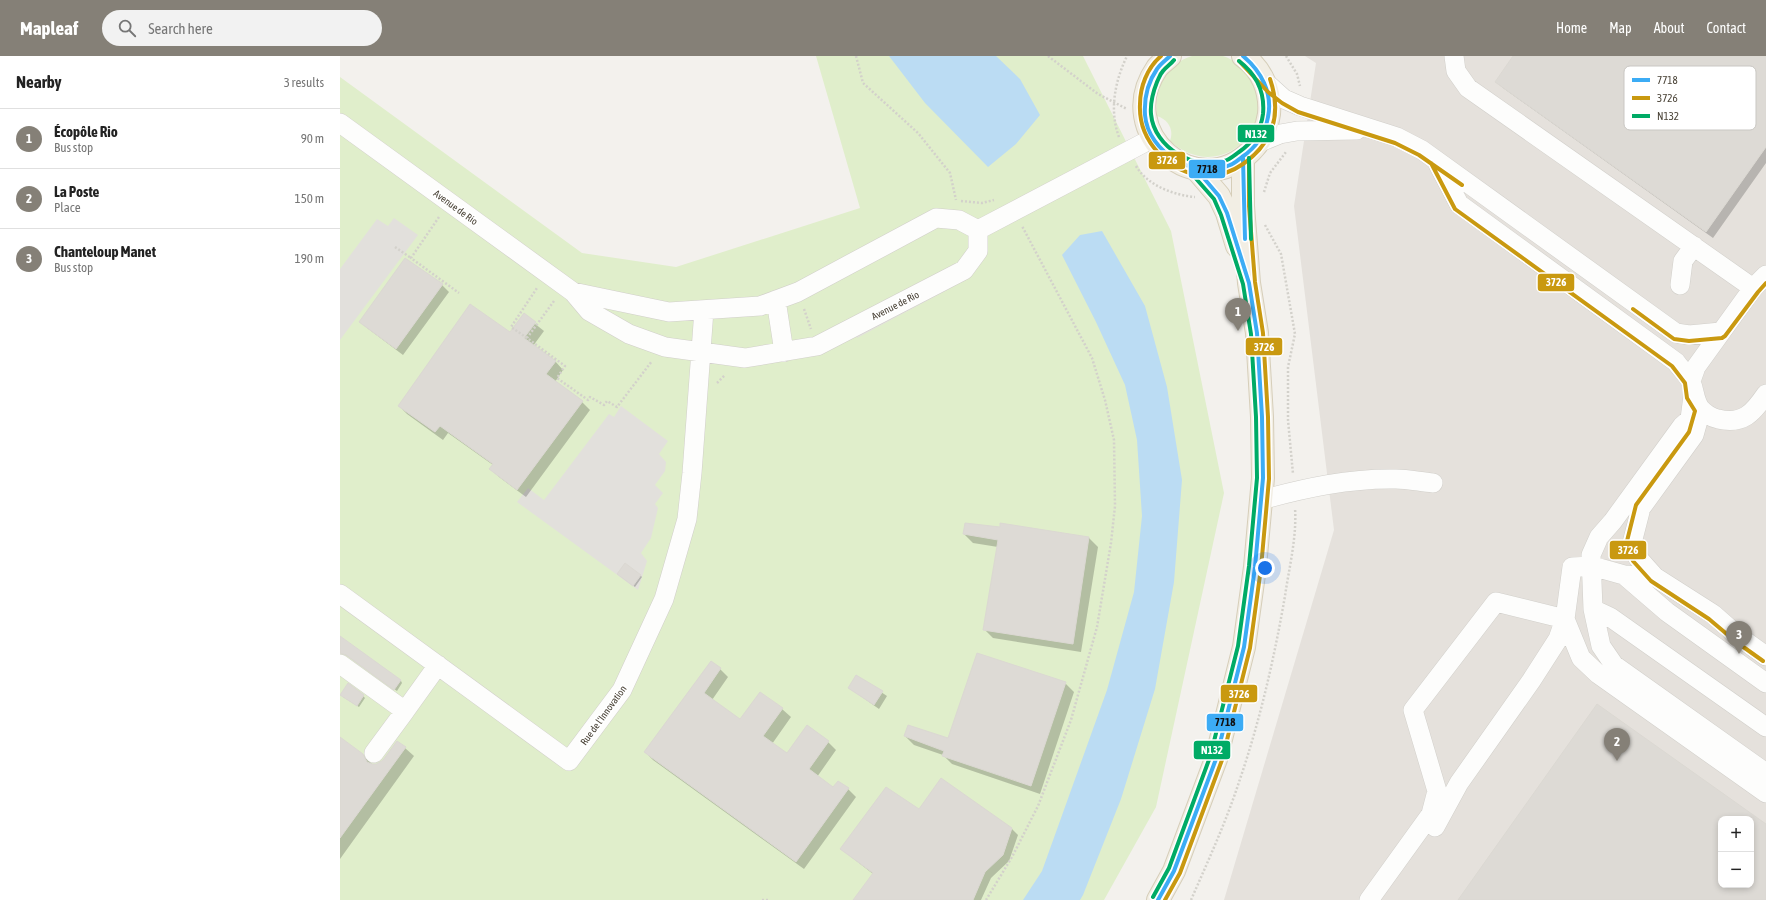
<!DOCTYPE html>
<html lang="en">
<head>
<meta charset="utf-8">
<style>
  body { margin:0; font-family:"Asap Condensed",sans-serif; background:#f2f2f2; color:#222 }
  .controls { position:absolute; right:12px; bottom:12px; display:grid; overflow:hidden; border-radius:8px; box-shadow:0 2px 6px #0003 }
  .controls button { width:36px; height:36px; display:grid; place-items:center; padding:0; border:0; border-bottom:1px solid #e0e0e0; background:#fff; color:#222; font:20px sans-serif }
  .you { position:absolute; left:925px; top:512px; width:14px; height:14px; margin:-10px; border:3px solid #fff; border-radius:50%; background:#1a73e8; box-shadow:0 0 0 6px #1a73e833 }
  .badge { display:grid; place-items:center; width:26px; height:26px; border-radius:50%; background:#858077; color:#fff; font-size:13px; font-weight:700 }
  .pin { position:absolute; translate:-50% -33px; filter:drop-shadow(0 1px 2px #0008) }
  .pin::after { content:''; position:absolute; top:21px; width:14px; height:12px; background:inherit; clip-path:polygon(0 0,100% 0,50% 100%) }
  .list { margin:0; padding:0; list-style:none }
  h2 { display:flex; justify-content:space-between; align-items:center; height:52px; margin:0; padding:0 16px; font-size:17px }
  h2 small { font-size:13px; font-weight:400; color:#767676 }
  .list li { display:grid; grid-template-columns:26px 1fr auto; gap:12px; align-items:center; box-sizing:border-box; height:60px; padding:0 16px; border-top:1px solid #e0e0e0 }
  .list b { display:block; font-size:15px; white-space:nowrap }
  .list p { margin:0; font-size:13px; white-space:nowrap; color:#767676 }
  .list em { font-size:13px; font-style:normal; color:#767676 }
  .icon { flex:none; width:22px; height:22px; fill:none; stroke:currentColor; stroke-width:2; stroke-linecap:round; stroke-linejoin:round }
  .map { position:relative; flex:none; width:1426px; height:844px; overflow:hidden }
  header { display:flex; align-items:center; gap:24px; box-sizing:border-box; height:56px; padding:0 20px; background:#858077; color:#fff }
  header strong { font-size:19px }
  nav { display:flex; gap:22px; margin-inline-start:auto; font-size:14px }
  .search { width:280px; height:36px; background:#f2f2f2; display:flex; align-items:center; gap:10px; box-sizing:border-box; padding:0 14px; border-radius:22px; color:#767676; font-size:15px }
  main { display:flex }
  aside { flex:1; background:#fff }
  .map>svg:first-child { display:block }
  .industrial { fill:#e5e1dc; fill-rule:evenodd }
  .green { fill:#e0eecb }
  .parking { fill:#e2e0dc }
  .water { fill:#bbdcf3 }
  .shadow { fill:#0003 }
  .building { fill:#dddad5; stroke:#dbd8d2; fill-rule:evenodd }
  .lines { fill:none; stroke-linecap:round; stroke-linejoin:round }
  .minor-casing { stroke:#d1cfca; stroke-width:20 }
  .major-casing { stroke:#d6ceb9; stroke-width:24 }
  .path { stroke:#d3d1cb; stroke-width:2.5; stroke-dasharray:2 2; stroke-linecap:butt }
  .minor { stroke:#fdfdfc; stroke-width:19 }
  .major { stroke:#f2eee4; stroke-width:22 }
  .bus-1-casing { stroke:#fff; stroke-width:7 }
  .bus-2-casing { stroke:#fff; stroke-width:7 }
  .bus-3-casing { stroke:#fff; stroke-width:7 }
  .bus-1 { stroke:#3cacf5; stroke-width:4 }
  .bus-2 { stroke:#c99910; stroke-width:4 }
  .bus-3 { stroke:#00ab66; stroke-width:4 }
  .labels { text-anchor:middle; stroke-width:3.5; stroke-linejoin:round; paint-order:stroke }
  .street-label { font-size:10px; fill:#4a4337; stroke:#fff }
  .key { fill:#fff; stroke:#c9c7c3; stroke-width:1 }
  .key-label { font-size:11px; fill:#4a4337 }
  .line-badge { stroke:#fff; stroke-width:1.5 }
  .badge-label { font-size:11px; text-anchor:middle; font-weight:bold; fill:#fff }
  .pale-badge-label { font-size:11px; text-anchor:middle; font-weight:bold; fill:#111 }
</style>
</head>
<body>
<header>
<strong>Mapleaf</strong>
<div class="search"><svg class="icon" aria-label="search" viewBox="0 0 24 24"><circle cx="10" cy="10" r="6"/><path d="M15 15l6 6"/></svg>Search here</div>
<nav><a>Home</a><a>Map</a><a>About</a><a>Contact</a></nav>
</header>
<main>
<aside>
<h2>Nearby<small>3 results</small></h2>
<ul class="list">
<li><span class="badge">1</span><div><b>Écopôle Rio</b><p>Bus stop</p></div><em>90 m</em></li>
<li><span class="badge">2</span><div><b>La Poste</b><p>Place</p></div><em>150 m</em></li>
<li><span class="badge">3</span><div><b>Chanteloup Manet</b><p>Bus stop</p></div><em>190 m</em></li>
</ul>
</aside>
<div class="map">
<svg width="1426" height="844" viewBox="0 0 1426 844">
  <rect width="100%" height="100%" fill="#f3f1ed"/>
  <path class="industrial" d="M 965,0 L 1426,0 L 1426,844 L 884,844 L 994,474 L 954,150 L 976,7 ZM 1381,763 L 1411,763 L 1411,829 L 1381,829 Z"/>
  <path class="green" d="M 476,0 L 743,0 L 831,175 L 884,437 L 816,751 L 764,844 L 0,844 L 0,21 L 242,197 L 336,211 L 520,152 Z
    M 852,0 C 862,0 873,0 883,0 C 891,2 897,8 903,13 C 950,55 887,135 830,85 C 834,74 829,64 817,60 C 814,34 826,8 852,0 Z"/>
  <path class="parking" d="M 54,162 L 78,179 L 0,284 L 0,213 L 37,163 L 48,170 Z
    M 606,228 L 609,233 L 517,282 L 515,277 Z
    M 281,350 L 328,385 L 319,398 L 326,406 L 325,415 L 315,429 L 323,437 L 315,448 L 318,452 L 311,482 L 301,497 L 307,505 L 298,534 L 177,446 L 188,432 L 204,444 L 269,358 L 274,361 Z"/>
  <path class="water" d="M 549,0 L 656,0 L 680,23 L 700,59 L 676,88 L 648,111 L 585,47 Z
    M 762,175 L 805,250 L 827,331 L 842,424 L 834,526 L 815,633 L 781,743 L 743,839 L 740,844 L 683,844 L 702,815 L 767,634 L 794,536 L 802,460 L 797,384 L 785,329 L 756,266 L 722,199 L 740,179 Z"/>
  <path class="shadow" d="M 1175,0 L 1426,0 L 1426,107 L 1373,182 L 1163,32 L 1156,26 Z
    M 102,229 L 109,236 L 63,299 L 27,272 L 20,266 Z
    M 184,259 L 204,275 L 193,290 L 215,305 L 223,314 L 215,326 L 242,346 L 250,354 L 186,441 L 159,421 L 150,413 L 153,409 L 108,377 L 103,384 L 67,358 L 59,350 L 171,277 Z
    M 661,468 L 749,482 L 758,491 L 741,596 L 653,582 L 644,573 L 658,491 L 633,487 L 624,478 L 660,472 Z
    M 300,519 L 302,521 L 295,531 L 280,520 Z
    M 0,581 L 61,625 L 62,627 L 57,635 L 9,601 L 0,596 Z
    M 380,613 L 388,621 L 372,644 L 400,665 L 420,637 L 442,653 L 451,661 L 432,688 L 447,698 L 488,686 L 496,694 L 477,721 L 494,733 L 508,733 L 516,741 L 464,813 L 313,704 L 305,696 Z
    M 517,620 L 547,640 L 539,653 L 509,632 Z
    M 725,627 L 734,636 L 700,738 L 612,708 L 603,699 L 574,689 L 565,680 L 609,683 Z
    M 23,640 L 25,642 L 19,651 L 3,641 Z
    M 0,683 L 23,699 L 32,708 L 38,709 L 65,692 L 74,700 L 0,803 Z
    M 579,754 L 672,773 L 678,779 L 669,805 L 651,822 L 641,844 L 515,844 L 533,818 L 501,793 Z"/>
  <path class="building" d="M 1173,0 L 1426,0 L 1426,91 L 1366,176 L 1155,26 Z
    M 65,202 L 103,228 L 56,293 L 19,266 Z
    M 130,248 L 170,276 L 184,257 L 196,266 L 184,282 L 216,305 L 206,318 L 243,345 L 177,434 L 149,413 L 153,408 L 100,370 L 95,376 L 58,350 Z
    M 625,467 L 660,471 L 660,467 L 749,481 L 733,588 L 643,574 L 658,484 L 623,478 Z
    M 285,507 L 301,519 L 293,530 L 277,518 Z
    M 0,580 L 61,624 L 54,634 L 6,599 L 0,597 Z
    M 637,597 L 726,626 L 691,730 L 602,700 L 604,695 L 564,680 L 568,669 L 608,682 Z
    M 371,605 L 381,612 L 364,637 L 400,663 L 420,636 L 443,652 L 423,680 L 447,697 L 467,669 L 489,685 L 469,713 L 493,731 L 498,725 L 509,732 L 456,806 L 304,696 Z
    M 516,619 L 543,635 L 534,649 L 508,632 Z
    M 8,627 L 24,639 L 17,650 L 0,639 Z
    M 1257,648 L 1426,768 L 1426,844 L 1118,844 ZM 1381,763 L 1411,763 L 1411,829 L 1381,829 Z
    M 0,681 L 23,698 L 27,706 L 32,708 L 37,708 L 43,704 L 57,685 L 66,691 L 0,782 Z
    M 601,722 L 672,772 L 663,799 L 645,816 L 633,844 L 513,844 L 533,817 L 500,793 L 546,731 L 579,753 Z"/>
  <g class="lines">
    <defs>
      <path id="minor" d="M 1114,0 L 1116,15 L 1128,32 L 1413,232
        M 924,25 L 944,43 L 960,50 L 1057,81 L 1082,94 L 1336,277 L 1349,279 L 1381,276
        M 0,67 L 233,236 L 249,255 L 289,278 L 325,291 L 405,302 L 477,290 L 624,214 L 638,195 L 638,174
        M 918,87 L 940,78 L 957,75 L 1017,74
        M 1098,108 L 1119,148 L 1336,306 C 1340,312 1348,319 1351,326 C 1355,335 1354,343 1360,352 C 1364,357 1372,362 1378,363 C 1403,369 1413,357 1426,338
        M 638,174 L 813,82
        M 1340,229 L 1343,205 L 1354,190
        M 233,236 L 329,256 L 420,250 L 458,236 L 596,162 L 619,164 L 638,174
        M 436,244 L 444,296
        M 1351,325 L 1356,311 L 1413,232 L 1426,219
        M 1353,340 L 1350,363 L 1342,370 L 1273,465 L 1259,481 L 1251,499 L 1253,553 L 1261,590 L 1274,609 L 1426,717
        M 1361,354 L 1354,379 L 1301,452 L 1292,487 L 1298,502 L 1315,521 L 1373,558 L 1398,580 L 1426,600
        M 921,444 C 965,432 1010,422 1056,423 C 1068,423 1081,426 1093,427
        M 1284,519 L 1327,556 L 1426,627
        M 0,538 L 229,705 L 282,634 L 324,543 L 347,463 L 352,417 L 364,254
        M 1253,553 L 1270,561 L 1426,671
        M 0,608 L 65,655 L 98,609
        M 34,697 L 65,655
        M 1095,771 L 1119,727 L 1191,625 L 1218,583 L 1225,563 L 1232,511 L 1252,510 L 1284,519 L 1315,521
        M 1029,844 L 1091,758 L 1097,735 L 1073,654 L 1156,546 L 1225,563 L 1241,602 L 1258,618 L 1426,737"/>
      <path id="major" d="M 830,0 C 826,4 820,8 817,12 C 772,77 857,149 911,95 C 921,85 927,72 929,58 C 931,35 922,13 903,0
        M 856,113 L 879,140 L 887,157 L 897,190
        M 818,844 L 834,815 L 876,703 L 904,591 L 915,511 L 923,422 L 922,361 L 917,277 L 909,227 L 903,150 L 903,102"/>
    </defs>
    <use href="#minor" class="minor-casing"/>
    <use href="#major" class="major-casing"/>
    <path class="path" d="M 516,0 L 523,27 L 578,77 L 610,117 L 616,144
      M 708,0 L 758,38 L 787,53
      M 946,0 L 957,18 L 960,30
      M 779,81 C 769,54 775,25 787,0
      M 796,110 C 807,129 833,139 855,141
      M 924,136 L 930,117 L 946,96
      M 621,145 L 642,147 L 654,144
      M 99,161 L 71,202 L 119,237
      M 925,169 L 941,198 L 955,278 L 948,311 L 948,364 L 953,418
      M 55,191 L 71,202
      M 214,245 L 187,282 L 225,310 L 217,322 L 248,344 L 250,341 L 264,349 L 267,345 L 277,351 L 312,305
      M 464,253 L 471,273
      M 187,282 L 171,271 L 197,232
      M 377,327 L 385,319
      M 422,844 L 429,844
      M 646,844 L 672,801 L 698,750 L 731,664 L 757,571 L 771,487 L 775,450 L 774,384 L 765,344 L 752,302 L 682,170
      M 851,844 C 868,805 886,766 899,726 C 920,665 934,603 945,540 C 949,512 957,481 955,452"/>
    <use href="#minor" class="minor"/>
    <use href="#major" class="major"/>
    <defs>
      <path id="bus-1" d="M 830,0 C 826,4 820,8 817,13 C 808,26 804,43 805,59 C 808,96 855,125 890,109 C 894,108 898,104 902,101 C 917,91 925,78 928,61 C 933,37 921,15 903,0
        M 903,102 L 905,183
        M 818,844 L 834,815 L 876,703 L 904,591 L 915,511 L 923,422 L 922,361 L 917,277 L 909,227 L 887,157 L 879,140 L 856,113"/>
      <path id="bus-2" d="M 821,0 C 807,12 800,31 800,48 C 798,85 829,118 867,120 C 880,120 893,115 903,108 C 934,86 942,58 930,23
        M 899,5 L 928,36 L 942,47 L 958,56 L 1055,87 L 1079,99 L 1122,129
        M 1091,107 L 1115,153 L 1332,310 L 1345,327 L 1347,342 L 1355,355 L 1349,376 L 1296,449 L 1286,489 L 1293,505 L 1311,525 L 1369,563 L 1395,585 L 1423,605
        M 1293,253 L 1334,283 L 1349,285 L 1382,282 L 1385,280 L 1418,236 L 1426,227
        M 825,844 L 840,817 L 882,704 L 910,592 L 921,512 L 929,423 L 928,361 L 923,277 L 915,226 L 909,150 L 909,102"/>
      <path id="bus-3" d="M 834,4 C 831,8 826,11 823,15 C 820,18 819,22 817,26 C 813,36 810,46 811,58 C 814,92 855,116 887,104 C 891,102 896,98 899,96 C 912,87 921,74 923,58 C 925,36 916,18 899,5
        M 909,102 L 911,183
        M 813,841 L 829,812 L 870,701 L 898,590 L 909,510 L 917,422 L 916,361 L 911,278 L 903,228 L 881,159 L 874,143 L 851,117"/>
    </defs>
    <use href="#bus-1" class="bus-1-casing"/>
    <use href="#bus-2" class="bus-2-casing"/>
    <use href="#bus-3" class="bus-3-casing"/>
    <use href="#bus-1" class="bus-1"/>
    <use href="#bus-2" class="bus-2"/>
    <use href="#bus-3" class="bus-3"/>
  </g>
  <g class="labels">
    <g class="street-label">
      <text transform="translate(116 151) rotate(36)" y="4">Avenue de Rio</text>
      <text transform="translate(555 249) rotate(-27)" y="4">Avenue de Rio</text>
      <text transform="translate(263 659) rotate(-54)" y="4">Rue de l'Innovation</text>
    </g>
  </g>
  <rect x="1284" y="10" width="132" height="64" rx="6" class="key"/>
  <rect x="1292" y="22" width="18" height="4" fill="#3cacf5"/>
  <rect x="1292" y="40" width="18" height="4" fill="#c99910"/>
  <rect x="1292" y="58" width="18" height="4" fill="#00ab66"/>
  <g class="key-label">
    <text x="1317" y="28">7718</text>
    <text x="1317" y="46">3726</text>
    <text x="1317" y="64">N132</text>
  </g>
  <g class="line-badge">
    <rect x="897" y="68" width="38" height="19" rx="4" fill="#00ab66"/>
    <rect x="808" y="95" width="38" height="19" rx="4" fill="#c99910"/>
    <rect x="848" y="103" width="38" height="20" rx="4" fill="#3cacf5"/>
    <rect x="1197" y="217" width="38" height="19" rx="4" fill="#c99910"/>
    <rect x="905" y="281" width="38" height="19" rx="4" fill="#c99910"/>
    <rect x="1269" y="484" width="38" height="20" rx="4" fill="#c99910"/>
    <rect x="880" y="628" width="38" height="19" rx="4" fill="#c99910"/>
    <rect x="866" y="657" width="38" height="19" rx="4" fill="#3cacf5"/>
    <rect x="853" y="684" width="38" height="20" rx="4" fill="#00ab66"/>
  </g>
  <g class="badge-label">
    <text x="916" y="82">N132</text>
    <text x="827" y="108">3726</text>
    <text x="1216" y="230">3726</text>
    <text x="924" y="295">3726</text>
    <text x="1288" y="498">3726</text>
    <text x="899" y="642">3726</text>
    <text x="872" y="698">N132</text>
  </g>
  <g class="pale-badge-label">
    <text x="867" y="117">7718</text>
    <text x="885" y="670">7718</text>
  </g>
</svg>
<div class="controls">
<button>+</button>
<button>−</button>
</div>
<div class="you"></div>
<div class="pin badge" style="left:898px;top:275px">1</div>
<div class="pin badge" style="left:1277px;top:705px">2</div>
<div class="pin badge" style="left:1399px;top:598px">3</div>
</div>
</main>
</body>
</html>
